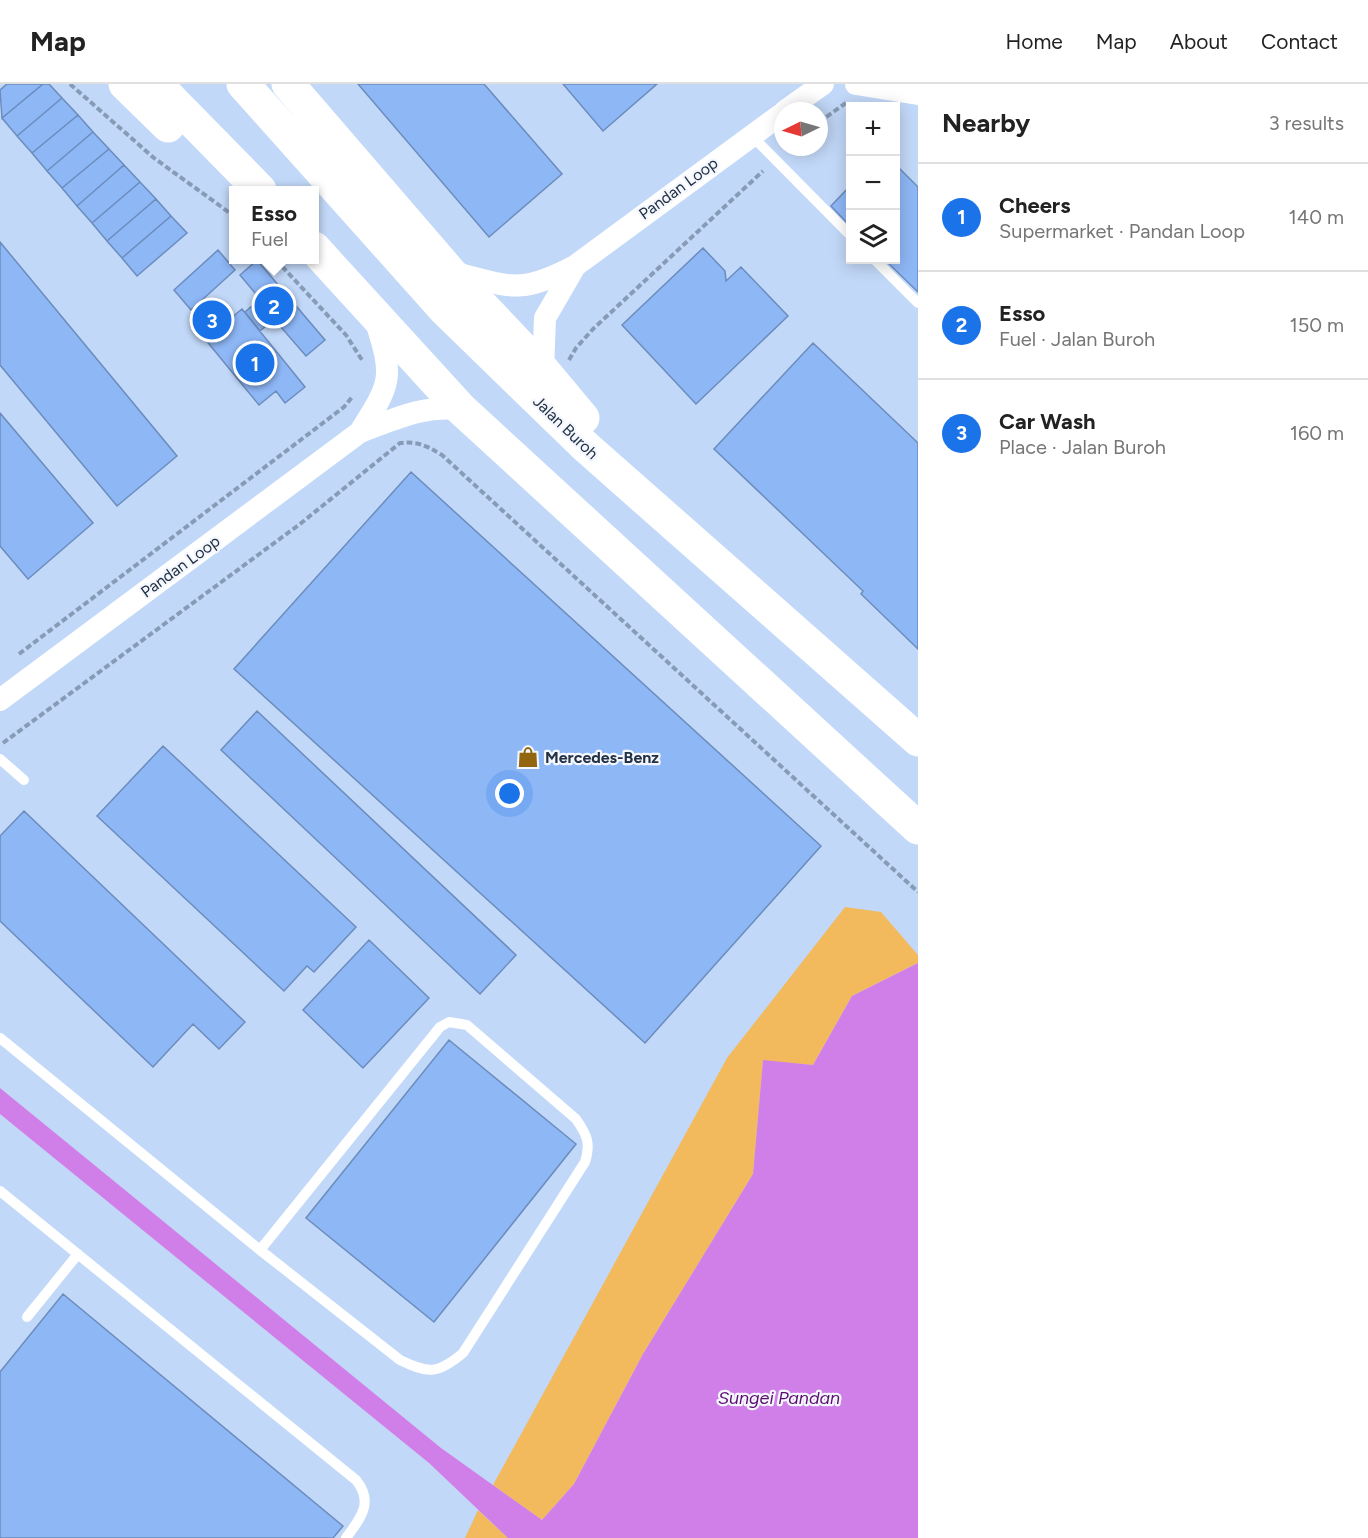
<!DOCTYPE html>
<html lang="en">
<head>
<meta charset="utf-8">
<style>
  body { margin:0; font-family:Figtree,sans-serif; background:#f6f6f6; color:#222 }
  .controls { position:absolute; right:18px; top:18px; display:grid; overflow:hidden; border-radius:0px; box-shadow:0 3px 15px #0003 }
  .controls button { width:54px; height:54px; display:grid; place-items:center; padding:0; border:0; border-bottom:2px solid #e0e0e0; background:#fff; color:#222; font:30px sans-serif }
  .compass { position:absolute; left:774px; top:18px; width:54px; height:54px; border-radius:50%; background:#fff; box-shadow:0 3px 15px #0003; rotate:265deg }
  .you { position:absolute; left:510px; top:710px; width:21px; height:21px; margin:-15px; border:4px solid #fff; border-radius:50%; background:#1a73e8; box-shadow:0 0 0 9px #1a73e833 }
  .badge { display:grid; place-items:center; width:39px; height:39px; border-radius:50%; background:#1a73e8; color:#fff; font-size:20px; font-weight:700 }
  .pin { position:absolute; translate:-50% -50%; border:3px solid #fff; box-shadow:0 2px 6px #0006 }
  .popup { position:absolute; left:229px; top:102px; width:90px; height:78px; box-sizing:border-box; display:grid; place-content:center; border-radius:0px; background:#fff; filter:drop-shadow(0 2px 4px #0005); font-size:20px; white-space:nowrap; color:#767676 }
  .popup b { font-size:22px; color:#222 }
  .popup::after { content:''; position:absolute; left:50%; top:100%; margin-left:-12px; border:12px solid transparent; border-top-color:#fff }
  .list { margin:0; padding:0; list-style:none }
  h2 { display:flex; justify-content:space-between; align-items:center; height:78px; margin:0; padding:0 24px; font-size:26px }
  h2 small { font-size:20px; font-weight:400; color:#767676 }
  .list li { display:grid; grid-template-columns:39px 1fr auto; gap:18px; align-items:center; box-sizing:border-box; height:108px; padding:0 24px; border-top:2px solid #e0e0e0 }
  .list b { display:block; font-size:22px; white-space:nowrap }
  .list p { margin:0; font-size:20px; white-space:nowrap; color:#767676 }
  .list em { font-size:20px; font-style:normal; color:#767676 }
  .icon { flex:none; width:33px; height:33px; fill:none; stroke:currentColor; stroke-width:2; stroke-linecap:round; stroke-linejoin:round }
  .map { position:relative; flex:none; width:918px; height:1454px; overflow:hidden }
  header { display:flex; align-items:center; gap:36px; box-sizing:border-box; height:84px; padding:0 30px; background:#fff; border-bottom:2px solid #e0e0e0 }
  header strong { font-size:28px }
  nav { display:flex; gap:33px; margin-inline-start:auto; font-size:21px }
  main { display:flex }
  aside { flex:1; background:#fff }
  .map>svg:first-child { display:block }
  .green { fill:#f2ba5d }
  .water { fill:#d17fe8 }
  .building { fill:#8eb7f6; stroke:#6b8cbd; stroke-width:1.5 }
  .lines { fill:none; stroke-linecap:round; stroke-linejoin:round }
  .path { stroke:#889bb6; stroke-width:4; stroke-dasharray:6 3; stroke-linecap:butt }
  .service { stroke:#fff; stroke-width:10 }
  .minor { stroke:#fff; stroke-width:22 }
  .trunk { stroke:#fff; stroke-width:33 }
  .labels { text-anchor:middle; stroke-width:4.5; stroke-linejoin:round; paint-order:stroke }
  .street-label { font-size:16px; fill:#233145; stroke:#f4f7fd }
  .poi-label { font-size:16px; font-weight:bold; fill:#233145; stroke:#f4f7fd; text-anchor:start }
  .water-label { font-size:18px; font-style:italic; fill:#5c0d6f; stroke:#f4f7fd }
</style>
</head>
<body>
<header>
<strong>Map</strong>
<nav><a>Home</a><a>Map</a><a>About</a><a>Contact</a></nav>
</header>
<main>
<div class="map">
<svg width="918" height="1454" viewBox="0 0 918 1454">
  <rect width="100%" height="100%" fill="#c2d8f8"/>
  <path class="green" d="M 845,823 L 881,828 L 918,871 L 918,879 L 852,912 L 813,981 L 763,977 L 753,1090 L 643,1270 L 574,1400 L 542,1436 L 493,1401 L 727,974 Z
    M 478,1426 L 508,1454 L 465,1454 Z"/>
  <path class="water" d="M 918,879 L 918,1454 L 508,1454 L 429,1379 L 0,1030 L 0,1004 L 441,1364 L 542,1436 L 574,1400 L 643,1270 L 753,1090 L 763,976 L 813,981 L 852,912 Z"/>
  <path class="building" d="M 7,0 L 43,0 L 2,34 L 0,6 Z
    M 43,0 L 49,0 L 62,14 L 17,52 L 2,34 Z
    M 358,0 L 484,0 L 562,90 L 489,153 Z
    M 563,0 L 657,0 L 603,47 Z
    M 62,14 L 78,31 L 32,69 L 17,52 Z
    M 78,31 L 93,48 L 47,87 L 32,69 Z
    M 93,48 L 109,65 L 62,104 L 47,87 Z
    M 109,65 L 124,81 L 77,122 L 62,104 Z
    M 124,81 L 140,98 L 92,139 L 77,122 Z
    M 896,81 L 918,103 L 918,208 L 885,176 L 896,176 Z
    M 140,98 L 156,115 L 107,157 L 92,139 Z
    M 850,102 L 850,142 L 831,122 Z
    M 156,115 L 171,132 L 122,174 L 107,157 Z
    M 171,132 L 187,149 L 137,192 L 122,174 Z
    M 0,158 L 177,372 L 117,422 L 0,281 Z
    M 703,164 L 725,187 L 726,197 L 741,183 L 788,232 L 696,320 L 622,241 Z
    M 218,166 L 235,186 L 191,226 L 174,206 Z
    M 257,176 L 325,256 L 306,272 L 274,235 L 260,247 L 245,228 L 260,215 L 240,191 Z
    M 218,216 L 233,232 L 205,255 L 191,239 Z
    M 242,225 L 305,303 L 285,319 L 276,307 L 259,321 L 205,255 Z
    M 813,259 L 918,359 L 918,565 L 861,510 L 863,507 L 714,365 Z
    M 0,329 L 93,439 L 28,495 L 0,462 Z
    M 411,388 L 821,762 L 645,959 L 234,585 Z
    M 257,627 L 516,871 L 480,910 L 221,666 Z
    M 163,662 L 356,843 L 314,888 L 307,882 L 284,907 L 97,732 Z
    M 24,727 L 245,938 L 219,965 L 193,940 L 153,983 L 0,837 L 0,752 Z
    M 369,856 L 429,914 L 363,984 L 303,926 Z
    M 449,956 L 576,1060 L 434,1238 L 306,1134 Z
    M 63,1210 L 343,1442 L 333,1454 L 0,1454 L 0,1288 Z"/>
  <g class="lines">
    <path class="path" d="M 70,0 L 154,74 L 234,132
      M 819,38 L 846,19
      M 276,176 L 346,251 L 362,276
      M 569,276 L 576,264 L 593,245 L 763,87
      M 19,570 L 344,323 L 353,312
      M 3,659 L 300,440 L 400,359 C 418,357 427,362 442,371 L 918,808"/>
    <path class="service" d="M 751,51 L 850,151
      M 875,176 L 918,219
      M 0,675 L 24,696
      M 0,954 L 260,1166 L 400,1276 C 429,1290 438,1290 463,1269 L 585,1078 C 591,1059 587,1051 576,1035 L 467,941 L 449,938 L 440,943 L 260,1166
      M 0,1107 L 356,1396 C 374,1418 361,1434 346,1454
      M 27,1233 L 78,1170"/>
    <path class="minor" d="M 856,0 L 918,10
      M 785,27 L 823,0
      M 451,188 C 510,202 518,212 575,182 L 783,29
      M 543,286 L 545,234 L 574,184
      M 360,348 C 391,299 394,294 376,238
      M 0,616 L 360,348 C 398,334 420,322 461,325"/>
    <path class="trunk" d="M 125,0 L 168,42
      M 156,0 L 260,106
      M 243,0 L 445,226 L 586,363 L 918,656
      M 288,0 L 450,188 L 543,286 L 583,334
      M 314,164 L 461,325 L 918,744"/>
  </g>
  <defs>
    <symbol id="shop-bare" viewBox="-9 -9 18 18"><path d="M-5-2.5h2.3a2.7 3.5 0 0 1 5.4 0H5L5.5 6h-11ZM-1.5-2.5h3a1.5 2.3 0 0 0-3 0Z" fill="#91660f" stroke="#f4f7fd" stroke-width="2.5" paint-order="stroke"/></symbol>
  </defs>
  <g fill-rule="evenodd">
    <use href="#shop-bare" x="513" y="658" width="30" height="30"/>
  </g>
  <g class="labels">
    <g class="street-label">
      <text transform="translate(678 104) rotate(-36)" y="6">Pandan Loop</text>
      <text transform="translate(566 343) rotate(44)" y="6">Jalan Buroh</text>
      <text transform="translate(180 482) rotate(-36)" y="6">Pandan Loop</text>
    </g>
    <g class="poi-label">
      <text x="545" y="679">Mercedes-Benz</text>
    </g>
    <g class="water-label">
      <text x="779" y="1320">Sungei Pandan</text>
    </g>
  </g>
</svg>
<div class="controls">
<button>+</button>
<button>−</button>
<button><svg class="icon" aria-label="layers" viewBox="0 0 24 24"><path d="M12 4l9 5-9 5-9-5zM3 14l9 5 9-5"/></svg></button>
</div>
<svg class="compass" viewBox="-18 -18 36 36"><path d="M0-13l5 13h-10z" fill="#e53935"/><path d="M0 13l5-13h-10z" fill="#767676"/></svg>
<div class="you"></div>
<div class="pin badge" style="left:255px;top:279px">1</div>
<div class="pin badge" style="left:274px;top:222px">2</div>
<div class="popup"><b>Esso</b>Fuel</div>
<div class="pin badge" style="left:212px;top:236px">3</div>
</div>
<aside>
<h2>Nearby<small>3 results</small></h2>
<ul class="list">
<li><span class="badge">1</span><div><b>Cheers</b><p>Supermarket · Pandan Loop</p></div><em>140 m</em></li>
<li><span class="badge">2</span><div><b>Esso</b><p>Fuel · Jalan Buroh</p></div><em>150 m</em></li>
<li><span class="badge">3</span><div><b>Car Wash</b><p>Place · Jalan Buroh</p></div><em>160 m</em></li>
</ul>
</aside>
</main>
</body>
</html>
